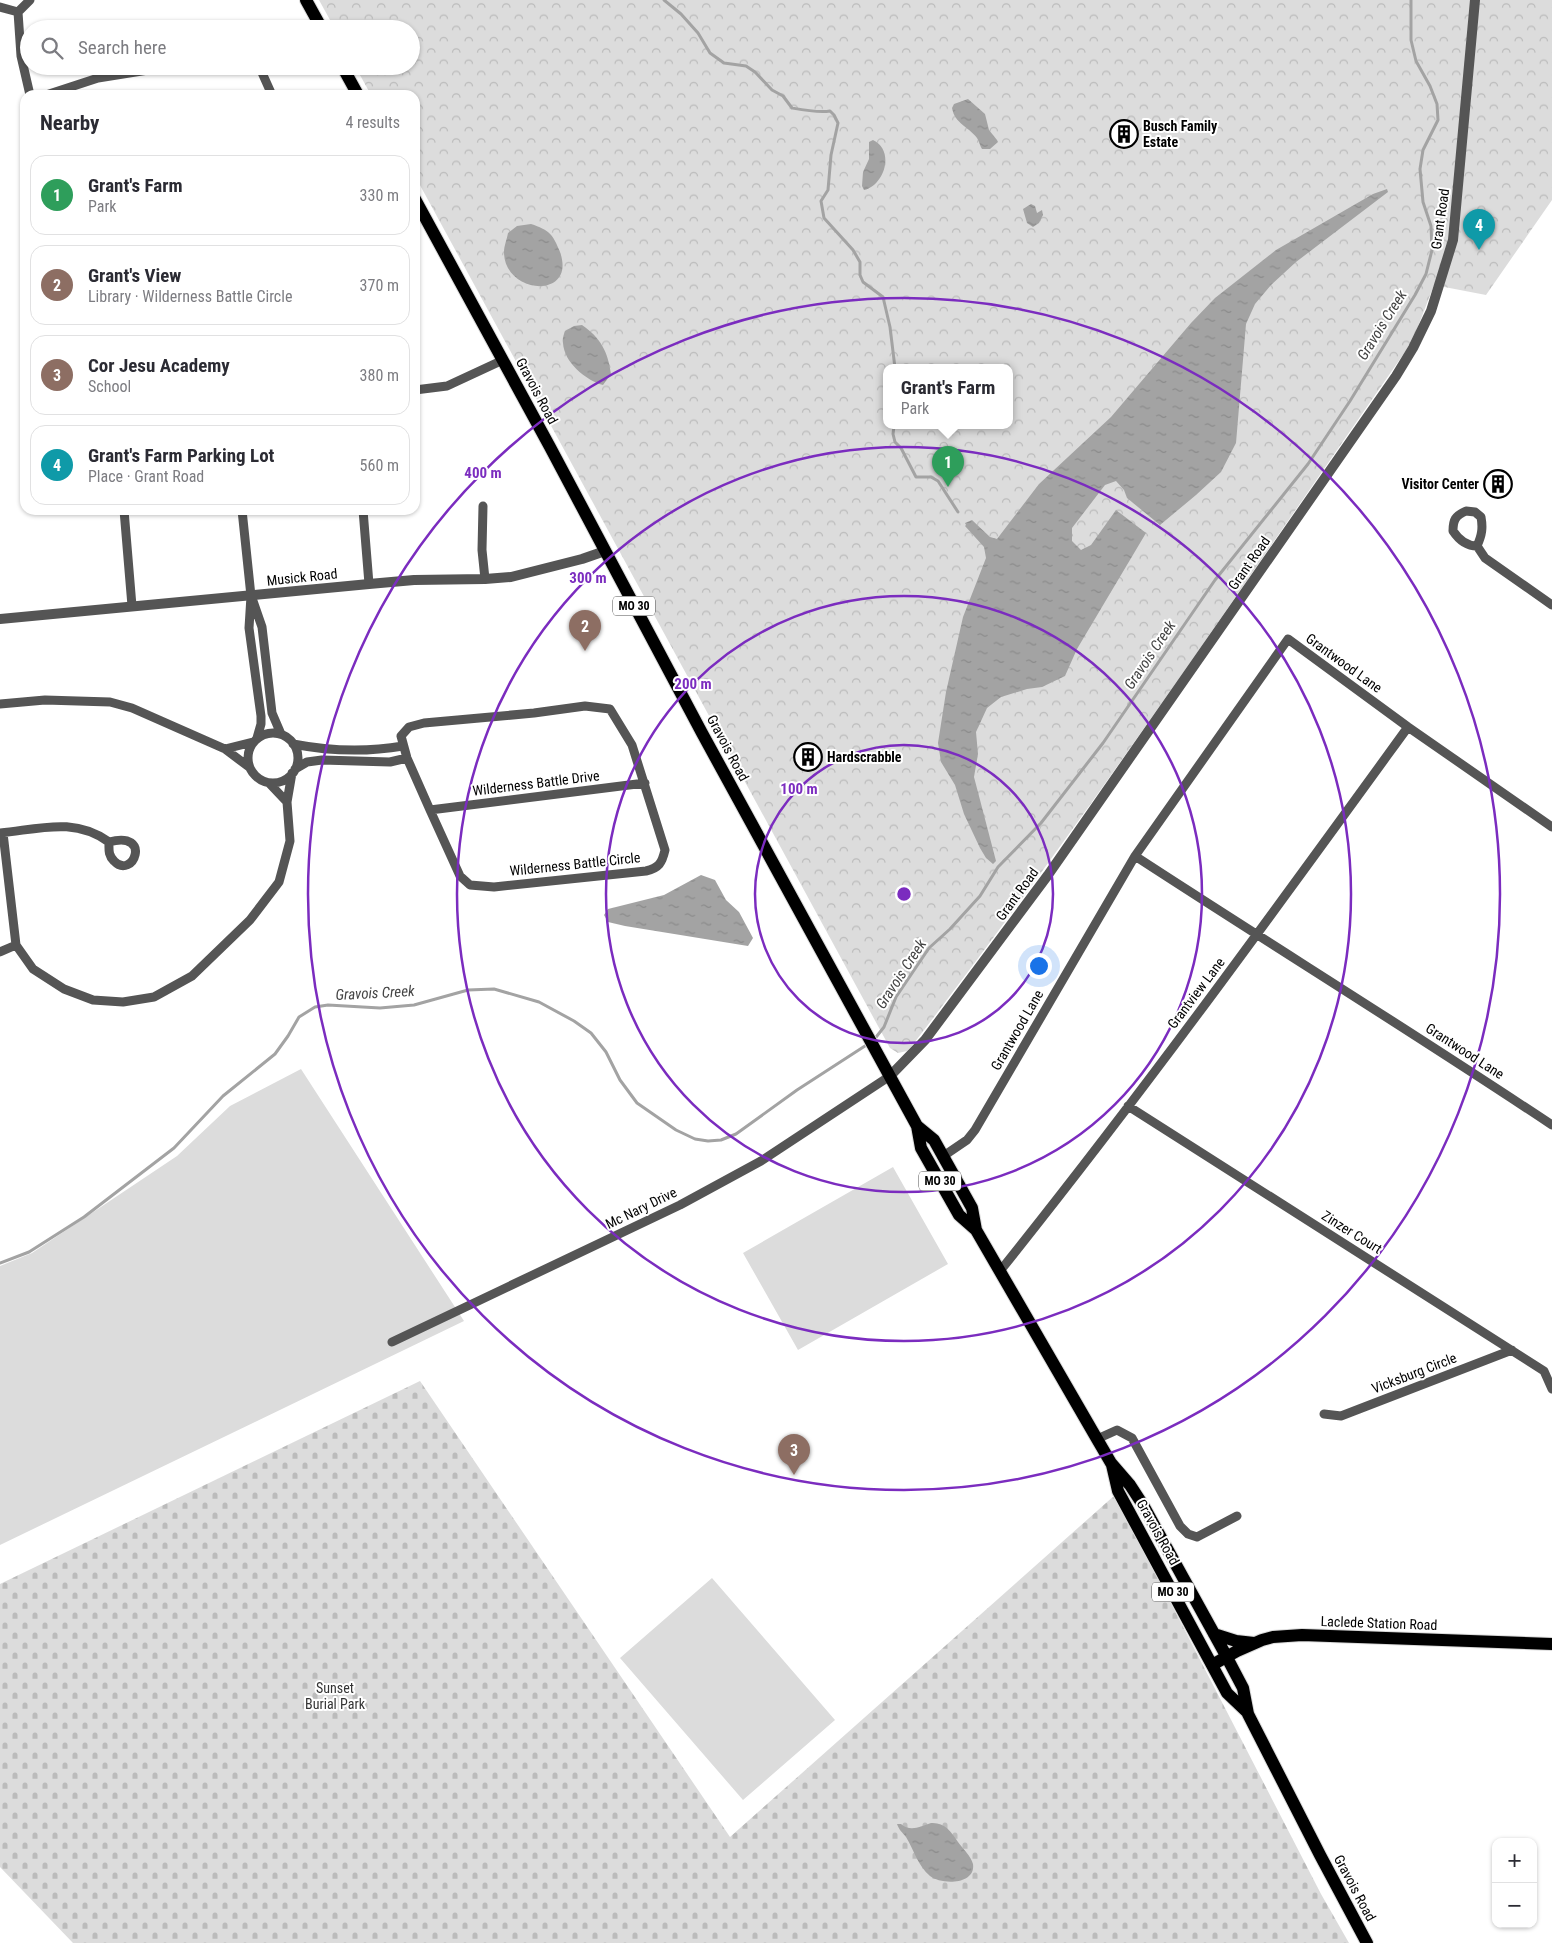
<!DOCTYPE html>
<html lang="en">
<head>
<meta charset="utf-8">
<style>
  body { margin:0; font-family:"Roboto Condensed",sans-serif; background:#f7f7f7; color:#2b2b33 }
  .controls { position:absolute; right:15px; bottom:15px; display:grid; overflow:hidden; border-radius:10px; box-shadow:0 1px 4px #0004 }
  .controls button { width:45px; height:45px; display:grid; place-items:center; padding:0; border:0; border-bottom:1px solid #e1e1e2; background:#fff; color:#2b2b33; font:25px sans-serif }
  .you { position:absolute; left:1038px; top:965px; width:18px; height:18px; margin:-12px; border:4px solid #fff; border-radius:50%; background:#1a73e8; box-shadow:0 0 0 8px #1a73e833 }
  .badge { display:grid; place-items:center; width:32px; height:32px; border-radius:50%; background:#000; color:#fff; font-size:16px; font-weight:700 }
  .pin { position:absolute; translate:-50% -41px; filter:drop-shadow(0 1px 2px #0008) }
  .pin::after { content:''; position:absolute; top:26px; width:18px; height:15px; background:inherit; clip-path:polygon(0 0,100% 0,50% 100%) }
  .popup { position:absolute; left:883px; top:364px; width:130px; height:65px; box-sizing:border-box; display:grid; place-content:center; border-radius:10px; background:#fff; filter:drop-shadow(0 1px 4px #0005); font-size:16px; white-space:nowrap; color:#7c7c81 }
  .popup b { font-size:19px; color:#2b2b33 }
  .popup::after { content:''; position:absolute; left:50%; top:100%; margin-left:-10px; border:10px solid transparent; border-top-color:#fff }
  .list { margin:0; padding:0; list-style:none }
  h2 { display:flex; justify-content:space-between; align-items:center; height:65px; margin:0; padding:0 20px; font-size:21px }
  h2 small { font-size:16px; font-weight:400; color:#7c7c81 }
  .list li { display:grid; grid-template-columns:32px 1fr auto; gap:15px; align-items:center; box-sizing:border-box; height:80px; margin:0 10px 10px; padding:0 10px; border:1px solid #e1e1e2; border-radius:15px }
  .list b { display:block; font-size:19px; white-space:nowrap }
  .list p { margin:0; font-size:16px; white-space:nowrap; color:#7c7c81 }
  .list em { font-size:16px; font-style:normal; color:#7c7c81 }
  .icon { flex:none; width:28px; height:28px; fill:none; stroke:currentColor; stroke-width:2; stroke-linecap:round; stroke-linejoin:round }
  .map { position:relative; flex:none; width:1552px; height:1943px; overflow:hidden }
  .search { position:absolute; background:#fff; box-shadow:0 1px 4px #0004; left:20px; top:20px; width:400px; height:55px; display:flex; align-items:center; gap:12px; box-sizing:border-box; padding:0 18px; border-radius:28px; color:#7c7c81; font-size:19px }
  .panel { position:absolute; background:#fff; box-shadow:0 1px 4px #0004; left:20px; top:90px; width:400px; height:425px; border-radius:15px }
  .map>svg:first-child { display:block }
  .forest { fill:url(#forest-crowns); fill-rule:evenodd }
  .cemetery { fill:url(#cemetery-stones) }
  .pitch { fill:#dcdcdc }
  .water { fill:url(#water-ripples) }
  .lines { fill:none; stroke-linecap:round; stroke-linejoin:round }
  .stream { stroke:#a3a3a3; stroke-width:3 }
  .primary-casing { stroke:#dbdbdb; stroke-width:14 }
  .minor { stroke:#555; stroke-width:9 }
  .tertiary { stroke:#555; stroke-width:10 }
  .primary { stroke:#000; stroke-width:12 }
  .ring { fill:none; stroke:#7b2cbf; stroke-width:2.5 }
  .labels { text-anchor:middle; stroke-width:4; stroke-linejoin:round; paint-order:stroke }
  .shield { fill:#fff; stroke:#4c4c4c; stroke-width:1 }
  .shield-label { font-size:12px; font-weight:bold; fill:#000 }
  .poi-label { font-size:14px; font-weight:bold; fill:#000; stroke:#fff; text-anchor:start }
  .street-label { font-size:14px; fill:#000; stroke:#fff }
  .park-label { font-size:14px; fill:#333; stroke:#fff }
  .water-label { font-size:15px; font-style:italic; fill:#444; stroke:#fff }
  .centre { fill:#7b2cbf; stroke:#fff; stroke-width:2.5 }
  .ring-label { font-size:15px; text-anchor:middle; font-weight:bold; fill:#7b2cbf; stroke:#fff; stroke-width:4; stroke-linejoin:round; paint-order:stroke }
</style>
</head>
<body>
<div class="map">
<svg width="1552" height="1943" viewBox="0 0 1552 1943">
  <defs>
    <pattern id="forest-crowns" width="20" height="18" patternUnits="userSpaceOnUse" patternTransform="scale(1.25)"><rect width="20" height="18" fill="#dcdcdc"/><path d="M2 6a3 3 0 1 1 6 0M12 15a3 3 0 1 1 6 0" fill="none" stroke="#bbb"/></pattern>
    <pattern id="cemetery-stones" width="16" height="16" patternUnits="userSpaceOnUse" patternTransform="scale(1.25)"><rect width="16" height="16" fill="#dcdcdc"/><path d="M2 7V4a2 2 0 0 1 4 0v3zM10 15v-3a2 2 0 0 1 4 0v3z" fill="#bbb"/></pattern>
    <pattern id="water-ripples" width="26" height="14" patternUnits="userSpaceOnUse" patternTransform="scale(1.25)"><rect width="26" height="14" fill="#a3a3a3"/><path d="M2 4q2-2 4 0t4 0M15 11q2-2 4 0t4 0" fill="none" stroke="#8b8b8b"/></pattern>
  </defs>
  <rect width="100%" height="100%" fill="#fff"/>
  <path class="forest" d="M 319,0 L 1552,0 L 1552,200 L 1486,295 L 1434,285 L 1417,329 L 1407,349 C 1244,583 1085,821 911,1047 L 907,1051 L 898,1053 L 890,1048 L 415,176 L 415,95 L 371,95 L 355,66 L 411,66 L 411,29 L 335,29 ZM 887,368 L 1009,368 L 1009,426 L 887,426 Z"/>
  <path class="cemetery" d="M 420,1381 L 730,1837 L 1115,1495 L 1321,1894 L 1349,1943 L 73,1943 L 0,1867 L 0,1584 Z"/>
  <path class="pitch" d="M 301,1069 L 464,1321 L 0,1545 L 0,1266 L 32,1253 L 177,1156 L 230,1106 Z
    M 893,1167 L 948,1264 L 798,1350 L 743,1253 Z
    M 712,1578 L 835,1720 L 743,1800 L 620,1658 Z"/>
  <path class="water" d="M 968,99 L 985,114 L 989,130 L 997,140 L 998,142 L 990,149 L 982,149 C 980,146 979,141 977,138 C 968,126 955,124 952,108 L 954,104 Z
    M 873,140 C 895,150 885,185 864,190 L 862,186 L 863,172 L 869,159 L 869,142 Z
    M 1387,189 L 1388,192 L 1296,262 L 1271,285 L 1255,304 L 1246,324 L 1236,443 L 1221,472 L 1196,495 L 1160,525 L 1127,498 L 1124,490 L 1116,481 L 1105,485 L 1072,528 L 1072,541 L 1081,550 L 1091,545 L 1116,510 L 1146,533 L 1077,649 L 1065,676 L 1042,687 L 1027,689 L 1001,697 L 987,708 L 976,732 L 978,754 L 974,777 L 996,861 L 993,864 L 986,858 L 980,848 L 964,814 L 955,785 L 941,762 L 938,743 L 946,692 L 963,617 L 986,558 L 984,547 L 965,526 L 966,525 L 965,523 L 972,520 L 990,537 L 997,539 L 1039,484 L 1111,417 L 1191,323 L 1215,298 L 1276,250 L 1373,194 Z
    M 1031,204 L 1035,206 L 1037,213 L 1042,210 L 1043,215 L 1039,223 L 1033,227 L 1027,223 L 1023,209 Z
    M 531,224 C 549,230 553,234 560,252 C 577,300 504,295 504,252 C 504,246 507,239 508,233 L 517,226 Z
    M 582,325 C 601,338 608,352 611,374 L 603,385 C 585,380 564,362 563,343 C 562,339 564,334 565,331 L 574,326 Z
    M 701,875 L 715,880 L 726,900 L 739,912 L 753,938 L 748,946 L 625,926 L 608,922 L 604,915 L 608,909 L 664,895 Z
    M 931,1823 C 944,1822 951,1831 958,1842 C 962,1848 971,1856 973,1864 C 976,1885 941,1885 930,1876 C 918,1866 914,1850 906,1837 C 902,1832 899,1830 897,1824 L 901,1824 C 910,1832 920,1827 931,1823 Z"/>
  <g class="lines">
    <path class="stream" d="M 664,0 L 681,14 L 698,33 L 710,53 L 724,63 L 746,66 L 755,72 L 772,90 L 783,96 L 792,108 C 803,110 819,113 830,111 L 834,115 L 838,123 L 831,155 L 828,190 L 821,201 L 824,218 L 853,250 L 860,262 L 860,275 L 863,282 L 883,297 L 890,327 L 895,368
      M 894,426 L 893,434 L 895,442 L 901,448 L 916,477 L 931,477 L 938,481 L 958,512
      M 873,1041 L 884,1027 L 896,997 L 929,948 L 950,929 L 980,896 L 998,867 L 1041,823 L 1103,743 L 1215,580 L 1308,464 L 1350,401 L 1415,295 L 1426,274 L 1432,250 L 1431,226 L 1423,202 L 1420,169 L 1423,150 L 1438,120 L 1437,104 L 1430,86 L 1416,61 L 1411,40 L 1411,0
      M 0,1263 L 29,1252 L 84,1217 L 174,1148 L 223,1096 L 275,1054 L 288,1036 L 299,1017 L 315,1007 L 328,1005 L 380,1008 L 414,1005 L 468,990 L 494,989 L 539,1002 L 574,1021 L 591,1033 L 606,1052 L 620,1080 L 637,1103 L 676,1130 L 695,1139 L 708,1141 L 721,1140 L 736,1134 L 797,1090 L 868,1044"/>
    <defs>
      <path id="primary" d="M 306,0 L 322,29
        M 342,66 L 358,95
        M 415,199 L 550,447 L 702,733 L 917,1126 L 921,1148 L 959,1215 L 976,1230
        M 917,1126 L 934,1140 L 972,1208 L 976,1230 L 1097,1439 L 1111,1463 L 1130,1485 L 1143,1505 L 1223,1650 L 1243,1688 L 1248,1714 L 1320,1855 L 1367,1943
        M 1112,1465 L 1118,1491 L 1227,1693 L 1248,1713
        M 1214,1634 L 1236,1641 L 1254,1643
        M 1212,1665 L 1237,1651 L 1262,1640 L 1273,1637 L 1302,1635 L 1552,1644"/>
    </defs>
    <use href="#primary" class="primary-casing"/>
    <path class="minor" d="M 30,0 L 18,12 L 21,56 L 30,95
      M 0,7 L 18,12
      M 259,66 L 272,95
      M 46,95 L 98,78 L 173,66
      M 415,390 L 447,386 L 503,360
      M 483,506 L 482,550 L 485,579
      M 124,510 L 132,606
      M 242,510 L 251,596 L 249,628 L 261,716 L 261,724 L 257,738
      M 363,510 L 369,584
      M 1466,511 L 1475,512 L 1481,517 C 1483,528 1482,535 1477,546 C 1466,546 1459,540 1453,531 C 1453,520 1455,516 1466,511 Z
      M 1477,546 L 1485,558 L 1552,605
      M 253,601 L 262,627 L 272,713 L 281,734
      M 0,704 L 45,700 L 110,702 L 132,708 L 225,749 L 249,767
      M 585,706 L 610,709 L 632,745 L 665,850 C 662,863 659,868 646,871 L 494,887 L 470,885 L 460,876 L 430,810 L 407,758 L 401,736 L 409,727 L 424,723 L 534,713 Z
      M248 758a25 25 0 1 1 50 0a25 25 0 1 1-50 0Z
      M 293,744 C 329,751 368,752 403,746
      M 225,749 L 253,742
      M 295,769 L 307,762 L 322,760 L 390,762 L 407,758
      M 269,783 L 287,802
      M 430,810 L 645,783
      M 0,833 C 40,829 74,817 109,842 C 153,830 133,881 114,861 C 108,855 109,850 109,842
      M 3,833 L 16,945 L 33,969 L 64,989 L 93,1000 L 123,1002 L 154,997 L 192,976 L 250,920 L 279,882 L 290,841 L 287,802 L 292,773
      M 1135,856 C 1273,946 1414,1033 1552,1125
      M 0,952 L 16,945
      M 1128,1106 L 1544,1371 L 1552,1389
      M 942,1157 L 967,1140 L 975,1130 L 1135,856 L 1288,639 L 1408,727 L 1552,827
      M 1000,1271 C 1142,1094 1275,910 1408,727
      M 392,1342 L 680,1205 L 761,1161 L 890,1076
      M 1324,1414 L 1341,1416 L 1512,1350
      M 1097,1439 L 1117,1430 L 1132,1438 L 1180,1526 L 1188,1534 L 1197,1537 L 1237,1516"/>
    <path class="tertiary" d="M 0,619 L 369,584 L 414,580 L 485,579 L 511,577 L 582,559 L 605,551
      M 890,1076 L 925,1040 L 1048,875 L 1396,376 L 1413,348 L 1431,311 L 1453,240 L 1475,0"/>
    <use href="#primary" class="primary"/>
  </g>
  <g class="ring">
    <circle cx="904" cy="894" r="149"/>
    <circle cx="904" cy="894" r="298"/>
    <circle cx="904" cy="894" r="447"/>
    <circle cx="904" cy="894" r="596"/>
  </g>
  <defs>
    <symbol id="building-ring" viewBox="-11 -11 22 22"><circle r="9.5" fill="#fff" stroke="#000" stroke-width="1.5"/><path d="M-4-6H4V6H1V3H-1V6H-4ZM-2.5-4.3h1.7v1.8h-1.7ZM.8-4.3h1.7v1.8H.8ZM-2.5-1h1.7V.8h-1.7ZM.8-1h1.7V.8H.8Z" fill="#000"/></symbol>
  </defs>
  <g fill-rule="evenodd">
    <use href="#building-ring" x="1108" y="118" width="32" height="32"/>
    <use href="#building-ring" x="1482" y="468" width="32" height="32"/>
    <use href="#building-ring" x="792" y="741" width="32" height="32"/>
  </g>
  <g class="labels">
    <g class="shield">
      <rect x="613" y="596.5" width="42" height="19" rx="4"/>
      <rect x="919" y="1171.5" width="42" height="19" rx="4"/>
      <rect x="1152" y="1582.5" width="42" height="19" rx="4"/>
    </g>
    <g class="shield-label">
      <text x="634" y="610">MO 30</text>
      <text x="940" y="1185">MO 30</text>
      <text x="1173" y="1596">MO 30</text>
    </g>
    <g class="poi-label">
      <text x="1143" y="131">Busch Family<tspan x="1143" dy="16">Estate</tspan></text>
      <text x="1479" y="489" text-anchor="end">Visitor Center</text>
      <text x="827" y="762">Hardscrabble</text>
    </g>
    <g class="street-label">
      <text transform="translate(1440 219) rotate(-82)" y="5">Grant Road</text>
      <text transform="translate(537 391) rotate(62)" y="5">Gravois Road</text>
      <text transform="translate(1249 563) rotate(-55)" y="5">Grant Road</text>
      <text transform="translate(302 577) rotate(-6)" y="5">Musick Road</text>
      <text transform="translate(1344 663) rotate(36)" y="5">Grantwood Lane</text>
      <text transform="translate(728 748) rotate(62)" y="5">Gravois Road</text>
      <text transform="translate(536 783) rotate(-7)" y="5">Wilderness Battle Drive</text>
      <text transform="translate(575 864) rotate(-6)" y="5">Wilderness Battle Circle</text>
      <text transform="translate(1017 894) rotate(-54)" y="5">Grant Road</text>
      <text transform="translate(1196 993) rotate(-53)" y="5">Grantview Lane</text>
      <text transform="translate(1017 1030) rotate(-60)" y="5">Grantwood Lane</text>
      <text transform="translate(1465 1051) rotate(33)" y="5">Grantwood Lane</text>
      <text transform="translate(641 1208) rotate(-26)" y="5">Mc Nary Drive</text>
      <text transform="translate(1352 1232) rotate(32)" y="5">Zinzer Court</text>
      <text transform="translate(1414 1373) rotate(-21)" y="5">Vicksburg Circle</text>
      <text transform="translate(1158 1532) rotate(61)" y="5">Gravois Road</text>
      <text transform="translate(1379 1623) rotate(2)" y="5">Laclede Station Road</text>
      <text transform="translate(1355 1888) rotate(62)" y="5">Gravois Road</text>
    </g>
    <g class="park-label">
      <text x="335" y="1693">Sunset<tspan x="335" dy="16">Burial Park</tspan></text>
    </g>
    <g class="water-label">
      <text transform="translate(1382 325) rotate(-58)" y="5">Gravois Creek</text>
      <text transform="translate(1150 655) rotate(-56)" y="5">Gravois Creek</text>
      <text transform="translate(901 974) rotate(-57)" y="5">Gravois Creek</text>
      <text transform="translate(375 993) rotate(-3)" y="5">Gravois Creek</text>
    </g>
  </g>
  <circle cx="904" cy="894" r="8" class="centre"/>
  <g class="ring-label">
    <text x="483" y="478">400 m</text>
    <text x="588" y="583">300 m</text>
    <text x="693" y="689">200 m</text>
    <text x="799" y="794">100 m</text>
  </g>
</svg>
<div class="controls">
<button>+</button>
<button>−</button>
</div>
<div class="you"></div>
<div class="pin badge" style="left:948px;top:487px;background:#2e9e5b">1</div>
<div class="popup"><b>Grant's Farm</b>Park</div>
<div class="pin badge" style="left:585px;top:651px;background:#8d6e63">2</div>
<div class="pin badge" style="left:794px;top:1475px;background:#8d6e63">3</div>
<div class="pin badge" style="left:1479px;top:250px;background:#0f9aa8">4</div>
<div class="search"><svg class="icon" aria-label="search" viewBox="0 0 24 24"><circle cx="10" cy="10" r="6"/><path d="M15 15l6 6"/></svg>Search here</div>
<section class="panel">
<h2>Nearby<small>4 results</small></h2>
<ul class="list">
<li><span class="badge" style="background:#2e9e5b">1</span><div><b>Grant's Farm</b><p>Park</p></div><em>330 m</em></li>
<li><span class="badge" style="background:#8d6e63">2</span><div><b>Grant's View</b><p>Library · Wilderness Battle Circle</p></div><em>370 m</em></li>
<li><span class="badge" style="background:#8d6e63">3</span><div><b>Cor Jesu Academy</b><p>School</p></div><em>380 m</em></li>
<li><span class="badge" style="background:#0f9aa8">4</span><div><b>Grant's Farm Parking Lot</b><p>Place · Grant Road</p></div><em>560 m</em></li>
</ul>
</section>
</div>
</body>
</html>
